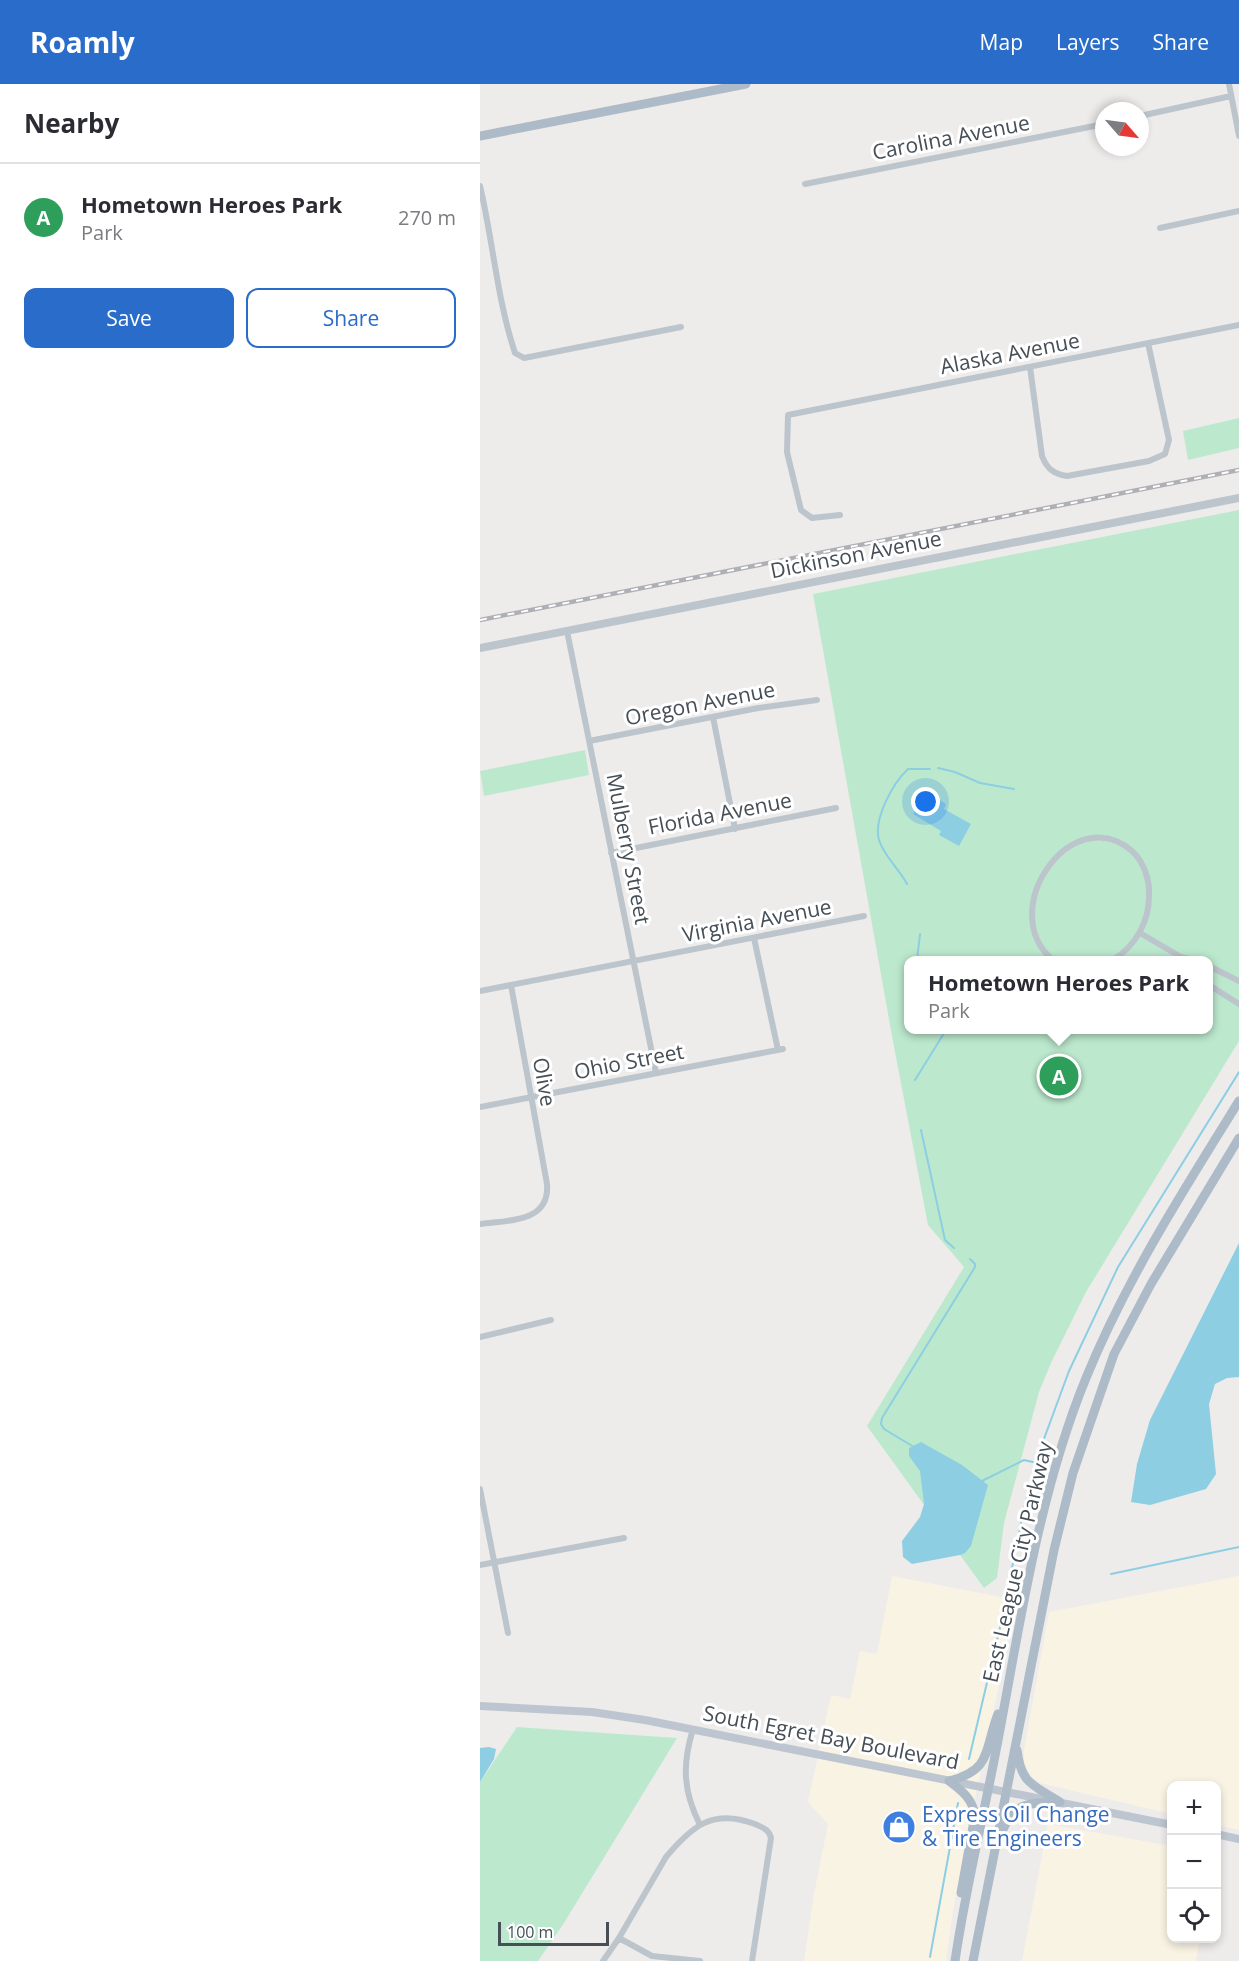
<!DOCTYPE html>
<html lang="en">
<head>
<meta charset="utf-8">
<style>
  body { margin:0; font-family:"Open Sans",sans-serif; background:#f7f7f7; color:#2b2b33 }
  .controls { position:absolute; right:18px; bottom:18px; display:grid; overflow:hidden; border-radius:12px; box-shadow:0 3px 9px #0003 }
  .controls button { width:54px; height:54px; display:grid; place-items:center; padding:0; border:0; border-bottom:2px solid #e1e1e2; background:#fff; color:#2b2b33; font:30px sans-serif }
  .compass { position:absolute; left:615px; top:18px; width:54px; height:54px; border-radius:50%; background:#fff; box-shadow:0 3px 9px #0003; rotate:118deg }
  .scale { position:absolute; left:18px; bottom:15px; width:111px; box-sizing:border-box; padding-left:6px; border:3px solid #464e56; border-top:0; font-size:16px; line-height:21px; white-space:nowrap; color:#464e56; -webkit-text-stroke:4px #fff; paint-order:stroke }
  .you { position:absolute; left:446px; top:718px; width:21px; height:21px; margin:-15px; border:4px solid #fff; border-radius:50%; background:#1a73e8; box-shadow:0 0 0 9px #1a73e833 }
  .badge { display:grid; place-items:center; width:39px; height:39px; border-radius:50%; background:#2a6cc9; color:#fff; font-size:20px; font-weight:700 }
  .pin { position:absolute; translate:-50% -50%; border:3px solid #fff; box-shadow:0 2px 6px #0006 }
  .popup { position:absolute; left:424px; top:872px; width:309px; height:78px; box-sizing:border-box; display:grid; place-content:center; border-radius:12px; background:#fff; filter:drop-shadow(0 2px 4px #0005); font-size:20px; white-space:nowrap; color:#7c7c81 }
  .popup b { font-size:22px; color:#2b2b33 }
  .popup::after { content:''; position:absolute; left:50%; top:100%; margin-left:-12px; border:12px solid transparent; border-top-color:#fff }
  .list { margin:0; padding:0; list-style:none }
  h2 { display:flex; justify-content:space-between; align-items:center; height:78px; margin:0; padding:0 24px; font-size:26px }
  h2 small { font-size:20px; font-weight:400; color:#7c7c81 }
  .list li { display:grid; grid-template-columns:39px 1fr auto; gap:18px; align-items:center; box-sizing:border-box; height:108px; padding:0 24px; border-top:2px solid #e1e1e2 }
  .list b { display:block; font-size:22px; white-space:nowrap }
  .list p { margin:0; font-size:20px; white-space:nowrap; color:#7c7c81 }
  .list em { font-size:20px; font-style:normal; color:#7c7c81 }
  .actions { display:flex; gap:12px; padding:18px 24px }
  .actions a { flex:1; padding:14px 0; border:2px solid #2a6cc9; border-radius:12px; text-align:center; font-size:21px; color:#2a6cc9 }
  .actions .main { background:#2a6cc9; color:#fff }
  .icon { flex:none; width:33px; height:33px; fill:none; stroke:currentColor; stroke-width:2; stroke-linecap:round; stroke-linejoin:round }
  .map { position:relative; flex:none; width:759px; height:1877px; overflow:hidden }
  header { display:flex; align-items:center; gap:36px; box-sizing:border-box; height:84px; padding:0 30px; background:#2a6cc9; color:#fff }
  header strong { font-size:28px }
  nav { display:flex; gap:33px; margin-inline-start:auto; font-size:21px }
  main { display:flex }
  aside { flex:1; background:#fff }
  .map>svg:first-child { display:block }
  .commercial { fill:#f9f3e4 }
  .green { fill:#bce9ce; fill-rule:evenodd }
  .water { fill:#8dcee2 }
  .lines { fill:none; stroke-linecap:round; stroke-linejoin:round }
  .stream { stroke:#8dcee2; stroke-width:2 }
  .minor { stroke:#bdc5cc; stroke-width:6 }
  .tertiary { stroke:#bdc5cc; stroke-width:8 }
  .secondary { stroke:#bdc6d0; stroke-width:8 }
  .primary { stroke:#adbac8; stroke-width:9 }
  .rail-casing { stroke:#aeb0b5; stroke-width:4.5 }
  .rail { stroke:#fff; stroke-width:2; stroke-dasharray:7; stroke-linecap:butt }
  .labels { text-anchor:middle; stroke-width:6; stroke-linejoin:round; paint-order:stroke }
  .street-label { font-size:21px; fill:#464e56; stroke:#fff }
  .shop-label { font-size:21px; fill:#366cbe; stroke:#fff; text-anchor:start }
</style>
</head>
<body>
<header>
<strong>Roamly</strong>
<nav><a>Map</a><a>Layers</a><a>Share</a></nav>
</header>
<main>
<aside>
<h2>Nearby<small></small></h2>
<ul class="list">
<li><span class="badge" style="background:#2e9e5b">A</span><div><b>Hometown Heroes Park</b><p>Park</p></div><em>270 m</em></li>
</ul>
<div class="actions"><a class="main">Save</a><a>Share</a></div>
</aside>
<div class="map">
<svg width="759" height="1877" viewBox="0 0 759 1877">
  <rect width="100%" height="100%" fill="#eeebeb"/>
  <path class="commercial" d="M 412,1492 L 537,1516 L 490,1738 L 473,1827 L 466,1877 L 324,1877 L 334,1810 L 348,1740 L 328,1718 L 351,1611 L 370,1615 L 380,1567 L 397,1570 Z
    M 759,1492 L 759,1746 L 737,1741 L 736,1702 L 692,1702 L 691,1730 L 560,1699 L 552,1693 L 544,1681 L 544,1666 L 569,1528 Z
    M 568,1740 L 691,1762 L 692,1854 L 720,1855 L 716,1877 L 542,1877 Z"/>
  <path class="green" d="M 759,334 L 759,364 L 708,376 L 703,347 Z
    M 759,426 L 759,957 L 606,1208 L 571,1279 L 559,1308 L 524,1439 L 517,1494 L 504,1504 L 387,1342 L 484,1183 L 448,1141 L 412,952 L 333,510 ZM 429,876 L 729,876 L 729,946 L 429,946 Z
    M 105,666 L 109,691 L 4,712 L 0,687 Z
    M 37,1643 L 197,1654 L 84,1839 L 58,1877 L 0,1877 L 0,1698 Z"/>
  <path class="water" d="M 446,708 L 466,720 L 464,725 L 491,740 L 479,762 L 459,751 L 461,747 L 433,730 Z
    M 759,1159 L 759,1293 L 747,1294 L 735,1300 L 729,1320 L 736,1390 L 726,1405 L 670,1421 L 651,1418 L 657,1380 L 670,1336 Z
    M 441,1358 L 482,1381 L 508,1401 L 491,1462 L 485,1469 L 480,1471 L 432,1480 L 423,1473 L 422,1457 L 440,1433 L 444,1420 L 440,1387 L 429,1372 L 429,1364 Z
    M 9,1663 L 16,1665 L 14,1675 L 0,1698 L 0,1664 Z"/>
  <g class="lines">
    <path class="stream" d="M 458,684 L 475,688 L 500,699 L 534,705
      M 427,800 C 419,785 404,772 399,756 C 393,735 413,699 428,685 L 450,685
      M 437,876 L 440,850
      M 435,996 L 466,946
      M 441,1046 L 465,1156 L 474,1164
      M 434,1363 L 404,1345 L 401,1340 L 402,1334 L 495,1183 L 495,1180 L 490,1175
      M 502,1397 L 544,1376 L 557,1379
      M 631,1490 L 759,1463
      M 526,1514 L 544,1424 L 561,1363 L 589,1287 L 638,1183 L 759,988
      M 489,1675 L 521,1539
      M 450,1873 L 478,1719"/>
    <path class="minor" d="M 749,0 L 759,52
      M 660,32 L 751,12
      M 325,100 L 624,40
      M 0,102 C 13,157 17,215 35,269 L 44,274 L 201,243
      M 680,144 L 759,127
      M 550,283 L 562,372 C 567,385 574,390 587,392 L 669,377 L 685,370 L 689,356 L 668,259
      M 360,431 L 332,434 L 321,426 L 307,368 L 308,331 L 759,241
      M 87,547 L 176,989
      M 233,633 L 255,745
      M 109,657 L 278,624 L 337,616
      M 131,769 L 356,724
      M 660,849 L 701,873 L 715,876
      M 274,854 L 298,966
      M 573,876 C 514,827 592,715 652,767 C 664,778 670,796 669,812 C 669,839 655,862 633,876
      M 729,882 L 759,897
      M 729,901 L 759,920
      M 0,907 L 384,832
      M 0,1023 L 303,965
      M 0,1140 C 28,1136 70,1139 67,1100 L 31,901
      M 0,1253 L 71,1236
      M 0,1405 L 28,1549
      M 0,1481 L 144,1454
      M 213,1645 C 202,1681 203,1707 220,1741
      M 139,1854 L 172,1872 L 220,1877
      M 123,1877 L 139,1854 L 186,1773 C 212,1742 233,1724 275,1740 C 283,1744 289,1745 291,1754 L 272,1877"/>
    <path class="tertiary" d="M 0,564 L 759,414"/>
    <path class="secondary" d="M 0,1622 L 112,1628 L 165,1636 L 692,1741
      M 736,1750 L 759,1755"/>
    <path class="primary" d="M 0,52 L 266,0
      M 537,1666 C 541,1700 553,1701 580,1718
      M 469,1697 C 482,1707 492,1714 495,1731 L 481,1809
      M 469,1697 C 513,1686 504,1665 518,1630
      M 522,1748 C 534,1717 550,1719 580,1718
      M 475,1877 C 486,1801 505,1727 519,1651 C 541,1533 560,1406 606,1294 C 646,1196 703,1107 759,1017
      M 493,1877 L 574,1466 L 593,1389 L 634,1270 L 671,1200 L 759,1054"/>
    <defs>
      <path id="rail" d="M 0,536 L 759,386"/>
    </defs>
    <use href="#rail" class="rail-casing"/>
    <use href="#rail" class="rail"/>
  </g>
  <defs>
    <symbol id="shop-disc" viewBox="-11 -11 22 22"><circle r="9.5" fill="#3f7fe0" stroke="#fff"/><path d="M-5-2.5h2.3a2.7 3.5 0 0 1 5.4 0H5L5.5 6h-11ZM-1.5-2.5h3a1.5 2.3 0 0 0-3 0Z" fill="#fff"/></symbol>
  </defs>
  <g fill-rule="evenodd">
    <use href="#shop-disc" x="400" y="1724" width="38" height="38"/>
  </g>
  <g class="labels">
    <g class="street-label">
      <text transform="translate(471 54) rotate(-11)" y="7">Carolina Avenue</text>
      <text transform="translate(530 270) rotate(-11)" y="7">Alaska Avenue</text>
      <text transform="translate(376 471) rotate(-11)" y="7">Dickinson Avenue</text>
      <text transform="translate(220 620) rotate(-11)" y="7">Oregon Avenue</text>
      <text transform="translate(240 730) rotate(-11)" y="7">Florida Avenue</text>
      <text transform="translate(148 765) rotate(79)" y="7">Mulberry Street</text>
      <text transform="translate(277 837) rotate(-11)" y="7">Virginia Avenue</text>
      <text transform="translate(149 978) rotate(-11)" y="7">Ohio Street</text>
      <text transform="translate(64 998) rotate(80)" y="7">Olive</text>
      <text transform="translate(538 1478) rotate(-77)" y="7">East League City Parkway</text>
      <text transform="translate(351 1654) rotate(11)" y="7">South Egret Bay Boulevard</text>
    </g>
    <g class="shop-label">
      <text x="442" y="1738">Express Oil Change<tspan x="442" dy="24">&amp; Tire Engineers</tspan></text>
    </g>
  </g>
</svg>
<div class="controls">
<button>+</button>
<button>−</button>
<button><svg class="icon" aria-label="locate" viewBox="0 0 24 24"><circle cx="12" cy="12" r="6"/><path d="M12 2v4M12 18v4M2 12h4M18 12h4"/></svg></button>
</div>
<svg class="compass" viewBox="-18 -18 36 36"><path d="M0-13l5 13h-10z" fill="#e53935"/><path d="M0 13l5-13h-10z" fill="#7c7c81"/></svg>
<div class="scale">100 m</div>
<div class="you"></div>
<div class="pin badge" style="left:579px;top:992px;background:#2e9e5b">A</div>
<div class="popup"><b>Hometown Heroes Park</b>Park</div>
</div>
</main>
</body>
</html>
